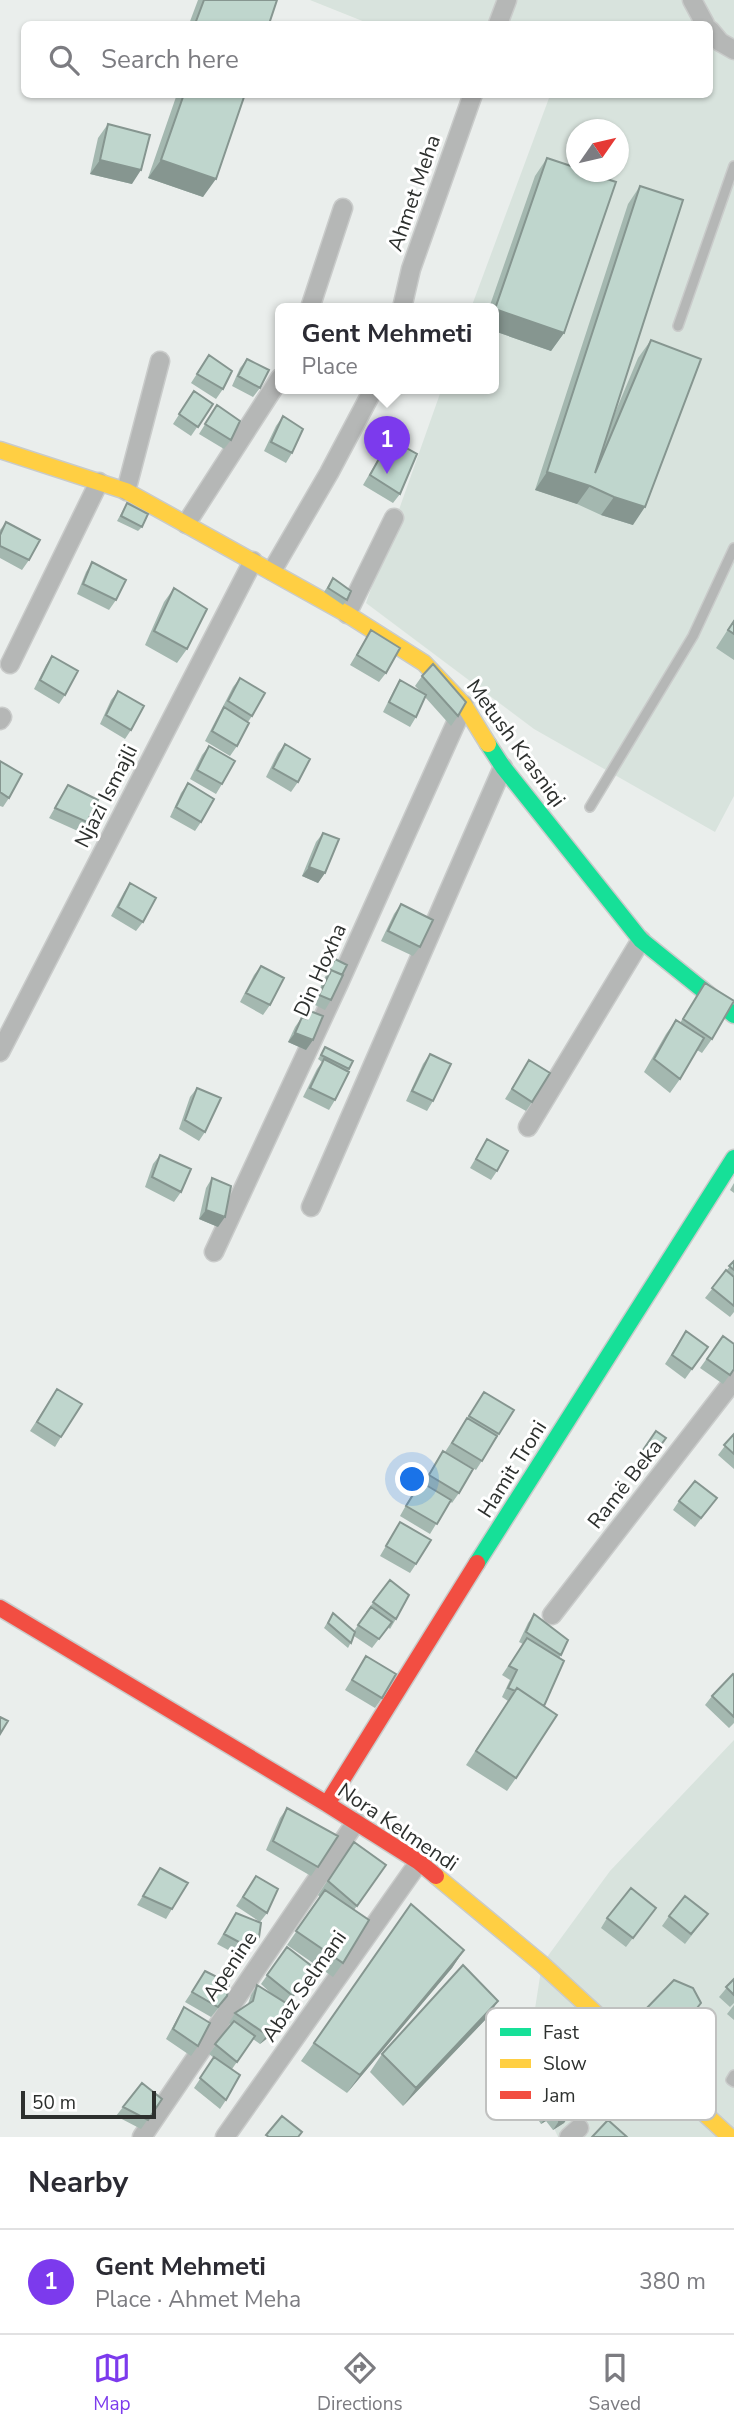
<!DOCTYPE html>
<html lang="en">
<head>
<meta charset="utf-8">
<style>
  body { margin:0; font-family:"Nunito Sans",sans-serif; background:#f2f2f3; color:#2b2b33 }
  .compass { position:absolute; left:566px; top:119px; width:63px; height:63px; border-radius:50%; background:#fff; box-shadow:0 2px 5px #0004; rotate:56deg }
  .scale { position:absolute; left:21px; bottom:18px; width:135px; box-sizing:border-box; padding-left:7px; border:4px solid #2d302e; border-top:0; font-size:19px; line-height:24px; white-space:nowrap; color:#2d302e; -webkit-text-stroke:5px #fff; paint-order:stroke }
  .you { position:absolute; left:413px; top:1480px; width:24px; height:24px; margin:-18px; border:5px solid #fff; border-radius:50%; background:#1a73e8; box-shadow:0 0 0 10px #1a73e833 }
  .badge { display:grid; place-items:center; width:46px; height:46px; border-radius:50%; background:#7c3aed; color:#fff; font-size:23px; font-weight:700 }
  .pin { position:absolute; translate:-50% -58px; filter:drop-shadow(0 2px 4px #0008) }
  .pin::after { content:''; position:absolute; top:37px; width:24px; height:21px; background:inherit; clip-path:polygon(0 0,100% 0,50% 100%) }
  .popup { position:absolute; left:275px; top:303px; width:224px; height:91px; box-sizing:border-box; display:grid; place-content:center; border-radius:10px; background:#fff; filter:drop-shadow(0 2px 5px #0005); font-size:23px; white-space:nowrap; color:#7c7c81 }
  .popup b { font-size:26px; color:#2b2b33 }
  .popup::after { content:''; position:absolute; left:50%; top:100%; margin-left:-14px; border:14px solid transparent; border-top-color:#fff }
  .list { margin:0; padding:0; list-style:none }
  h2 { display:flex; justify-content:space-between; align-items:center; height:91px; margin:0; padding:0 28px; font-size:30px }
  h2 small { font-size:23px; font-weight:400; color:#7c7c81 }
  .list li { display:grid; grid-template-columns:46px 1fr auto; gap:21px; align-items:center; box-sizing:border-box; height:105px; padding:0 28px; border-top:2px solid #e1e1e2 }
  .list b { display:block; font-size:26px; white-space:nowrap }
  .list p { margin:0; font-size:23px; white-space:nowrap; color:#7c7c81 }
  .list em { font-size:23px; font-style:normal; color:#7c7c81 }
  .icon { flex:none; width:38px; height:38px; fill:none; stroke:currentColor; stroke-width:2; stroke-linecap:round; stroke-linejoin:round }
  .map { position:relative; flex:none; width:734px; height:2137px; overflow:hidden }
  .search { position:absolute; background:#fff; box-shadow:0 2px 5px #0004; left:21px; right:21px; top:21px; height:77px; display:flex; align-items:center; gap:18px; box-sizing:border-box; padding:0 24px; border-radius:10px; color:#7c7c81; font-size:26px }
  .sheet { height:196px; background:#fff }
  nav { display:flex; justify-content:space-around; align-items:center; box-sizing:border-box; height:98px; border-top:2px solid #e1e1e2; background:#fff; font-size:19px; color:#7c7c81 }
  nav a { display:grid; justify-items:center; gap:4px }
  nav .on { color:#7c3aed }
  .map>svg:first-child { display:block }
  .built { fill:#d8e3dd; fill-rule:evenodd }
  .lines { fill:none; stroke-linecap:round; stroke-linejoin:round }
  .lane-casing { stroke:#c9cbca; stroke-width:12 }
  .street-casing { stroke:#c9cbca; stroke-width:21 }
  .fast-casing { stroke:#c9cbca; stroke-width:19 }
  .slow-casing { stroke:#c9cbca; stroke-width:19 }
  .jam-casing { stroke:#c9cbca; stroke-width:19 }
  .lane { stroke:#b5b7b6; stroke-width:9 }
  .street { stroke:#b5b7b6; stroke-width:18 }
  .fast { stroke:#16e098; stroke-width:16 }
  .slow { stroke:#ffcf43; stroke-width:16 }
  .jam { stroke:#f24e42; stroke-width:16 }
  .wall { fill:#a4b8b0 }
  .shaded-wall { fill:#869690 }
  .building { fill:#bfd6cd; stroke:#869690; stroke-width:2 }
  .labels { text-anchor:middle; stroke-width:6; stroke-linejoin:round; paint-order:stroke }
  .street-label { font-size:21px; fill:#2d302e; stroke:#fff }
  .key { fill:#fff; stroke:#c0c1c0; stroke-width:2 }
  .key-label { font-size:19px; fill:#2d302e }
</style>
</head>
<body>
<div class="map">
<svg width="734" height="2137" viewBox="0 0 734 2137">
  <rect width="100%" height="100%" fill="#eaeeec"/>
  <path class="built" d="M 310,0 L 734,0 L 734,796 L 715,832 L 534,729 L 366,603 L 442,388 L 494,388 L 494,308 L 471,308 L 549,98 L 542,95 L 710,94 L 710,24 L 370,24 ZM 576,130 L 618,130 L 618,172 L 576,172 Z
    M 734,1740 L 734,2137 L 558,2137 L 526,2066 L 542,1964 L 610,1871 Z"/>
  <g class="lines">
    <defs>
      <path id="lane" d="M 678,326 L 734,166
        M 590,807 L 693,636 L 734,548
        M 734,2075 L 731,2080 L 734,2082"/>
      <path id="street" d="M 692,0 L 705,24
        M 498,24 L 507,0
        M 710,30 L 720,42 L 734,50
        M 310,308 L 343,208
        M 402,308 L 411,269 L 473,94
        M 126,491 L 160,361
        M 186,524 L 280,378
        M 272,571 L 329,473 L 374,388
        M 347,614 L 394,518
        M 10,664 L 99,482
        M 0,720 L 2,717
        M 0,1052 L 253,561
        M 528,1127 L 641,940
        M 311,1207 L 503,767
        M 214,1252 L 339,983 L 464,705
        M 552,1615 L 734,1380
        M 142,2137 L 356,1822
        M 225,2137 L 419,1862
        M 569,2137 L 579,2128"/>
      <path id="fast" d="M 488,744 L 503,767 L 641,940 L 734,1015
        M 477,1563 L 734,1158"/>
      <path id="slow" d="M 0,450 L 126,491 L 347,614 L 424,663 L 464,705 L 488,744
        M 436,1876 L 542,1964 L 730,2137"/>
      <path id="jam" d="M 0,1608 L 327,1804 L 419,1862 L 436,1876
        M 327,1804 L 477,1563"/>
    </defs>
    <use href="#lane" class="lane-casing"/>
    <use href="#street" class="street-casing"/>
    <use href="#fast" class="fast-casing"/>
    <use href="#slow" class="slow-casing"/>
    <use href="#jam" class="jam-casing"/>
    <use href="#lane" class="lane"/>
    <use href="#street" class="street"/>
    <use href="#fast" class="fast"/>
    <use href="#slow" class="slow"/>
    <use href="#jam" class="jam"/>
  </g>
  <path class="wall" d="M 198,0 L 277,0 L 269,24 L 189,24 Z
    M 177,94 L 245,94 L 203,197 L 148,178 Z
    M 108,124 L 132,184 L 90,174 L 98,138 Z
    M 547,158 L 564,333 L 551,351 L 494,331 L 494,308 L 489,308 L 535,176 Z
    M 640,186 L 612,420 L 638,358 L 651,340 L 633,525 L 601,515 L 577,504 L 535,490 L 628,204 Z
    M 209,355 L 223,389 L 216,399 L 191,383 Z
    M 247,359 L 260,388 L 253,397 L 232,386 L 240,368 Z
    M 194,391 L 213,404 L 191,436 L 173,424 Z
    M 217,405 L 231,440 L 224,449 L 199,434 Z
    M 283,416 L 292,453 L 286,463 L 264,451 L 276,426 Z
    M 390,439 L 400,494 L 393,503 L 363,485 Z
    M 127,503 L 142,527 L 138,531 L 117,521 Z
    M 6,522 L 29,560 L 22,570 L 0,558 L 0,530 Z
    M 92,562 L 116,600 L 109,610 L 77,594 L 86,572 Z
    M 333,578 L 347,600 L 343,605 L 324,592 Z
    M 174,588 L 187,649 L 177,663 L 145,645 L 164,602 Z
    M 734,620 L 734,660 L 716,648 Z
    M 371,630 L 386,673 L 379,682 L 350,665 Z
    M 52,656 L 65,695 L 59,704 L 34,689 L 46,665 Z
    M 422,676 L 458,716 L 451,726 L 425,697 L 416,717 L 410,727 L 383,712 L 394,690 L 400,680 L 420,691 L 415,686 Z
    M 240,678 L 252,716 L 248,722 L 237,746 L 230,756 L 205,741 L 233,687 Z
    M 118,691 L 131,730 L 125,739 L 100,724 L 111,700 Z
    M 285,744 L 298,782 L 291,792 L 266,777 L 278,753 Z
    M 209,746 L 222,784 L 216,794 L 190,779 L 202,755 Z
    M 0,761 L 9,798 L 3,807 L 0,806 Z
    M 188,783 L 201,822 L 195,831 L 170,817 L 181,793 Z
    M 68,785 L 87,822 L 80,832 L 49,818 Z
    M 323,833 L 325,873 L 318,883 L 302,876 L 316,842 Z
    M 130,883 L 143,922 L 136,931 L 111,916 L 124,892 Z
    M 401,904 L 420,947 L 413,956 L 381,941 L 394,914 Z
    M 335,959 L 342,975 L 331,1000 L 325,1010 L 313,1004 L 325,977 Z
    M 261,966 L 270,1005 L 263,1015 L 240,1002 L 254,975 Z
    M 705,983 L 712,1039 L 702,1053 L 697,1050 L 680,1079 L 670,1093 L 644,1072 L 666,1034 L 676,1020 L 680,1023 Z
    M 310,1011 L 313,1040 L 306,1050 L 288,1042 L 295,1027 L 302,1017 L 305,1019 Z
    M 325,1047 L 353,1061 L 335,1100 L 329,1110 L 303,1097 L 317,1069 L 322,1062 L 318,1059 Z
    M 430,1054 L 433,1101 L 427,1111 L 406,1101 L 423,1064 Z
    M 529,1060 L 532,1102 L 526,1111 L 505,1099 Z
    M 197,1088 L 205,1132 L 199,1141 L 179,1129 L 190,1097 Z
    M 487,1139 L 497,1171 L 491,1180 L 470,1168 Z
    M 160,1155 L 181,1192 L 174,1202 L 145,1187 L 153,1164 Z
    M 212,1178 L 218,1227 L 199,1219 L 206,1188 Z
    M 734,1183 L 734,1193 L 730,1190 Z
    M 734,1261 L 734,1312 L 730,1317 L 705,1298 Z
    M 686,1331 L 708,1347 L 685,1379 L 665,1364 Z
    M 723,1336 L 734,1369 L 723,1384 L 700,1368 Z
    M 57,1389 L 61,1437 L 55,1447 L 30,1431 Z
    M 484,1392 L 499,1434 L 476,1470 L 445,1452 Z
    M 656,1431 L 666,1438 L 649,1462 L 639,1455 Z
    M 734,1434 L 734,1469 L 718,1455 Z
    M 443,1451 L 459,1493 L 452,1503 L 450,1501 L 430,1534 L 400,1516 L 414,1491 L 421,1482 L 423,1483 Z
    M 679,1501 L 710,1507 L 695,1527 L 673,1510 Z
    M 400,1522 L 416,1564 L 410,1573 L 380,1556 Z
    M 390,1580 L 396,1619 L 390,1629 L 388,1627 L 372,1648 L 354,1636 L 348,1648 L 324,1628 L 333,1613 L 354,1631 L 367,1612 L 366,1612 Z
    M 534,1614 L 561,1655 L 559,1658 L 544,1706 L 516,1778 L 507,1791 L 466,1765 L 508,1701 L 502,1697 L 510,1680 L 502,1675 L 523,1644 L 519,1642 L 528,1623 Z
    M 366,1656 L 382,1698 L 375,1708 L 345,1690 Z
    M 734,1675 L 734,1723 L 729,1728 L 705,1705 L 712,1696 Z
    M 287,1808 L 338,1836 L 311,1876 L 266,1850 L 280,1818 Z
    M 344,1856 L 386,1865 L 354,1910 L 343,1963 L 333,1977 L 287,1945 L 320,1897 L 318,1895 Z
    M 160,1868 L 172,1909 L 166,1919 L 137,1905 Z
    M 256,1876 L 267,1913 L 260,1922 L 236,1906 Z
    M 411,1904 L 464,1950 L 452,1968 L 347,2093 L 301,2061 Z
    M 236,1913 L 259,1937 L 243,1958 L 217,1944 Z
    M 708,1914 L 685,1944 L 662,1926 L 669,1916 Z
    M 649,1917 L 626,1947 L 601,1928 L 607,1918 Z
    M 287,1947 L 313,1967 L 288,2004 L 282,2022 L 275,2032 L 260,2044 L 253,2039 L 232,2069 L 226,2100 L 220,2109 L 194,2088 L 214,2058 L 209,2054 L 231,2024 L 229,2023 L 235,2013 L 248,2004 L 251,1995 L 257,1985 L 275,1997 L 261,1984 Z
    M 734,1979 L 734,2003 L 730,2007 L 719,1997 Z
    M 199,1981 L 220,2006 L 211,2017 L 185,2002 Z
    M 498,2001 L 486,2019 L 403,2106 L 370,2072 L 382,2054 Z
    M 701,2003 L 675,2037 L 655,2021 L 643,2026 L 635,2023 L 642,2013 Z
    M 734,2005 L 734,2020 L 727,2014 Z
    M 184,2007 L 198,2046 L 191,2056 L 166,2039 L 178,2017 Z
    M 558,2066 L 594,2080 L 571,2100 L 571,2113 L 564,2123 L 553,2130 L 546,2121 L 541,2124 L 533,2112 L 527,2116 L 513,2103 L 519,2093 L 555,2071 Z
    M 590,2095 L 625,2095 L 619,2104 L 600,2121 L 584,2104 Z
    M 162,2099 L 141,2129 L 116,2116 L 123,2107 Z"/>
  <path class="shaded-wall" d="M 100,160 L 141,170 L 132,184 L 90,174 Z
    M 161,160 L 216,179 L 203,197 L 148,178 Z
    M 495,309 L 564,333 L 551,351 L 494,331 L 494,310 Z
    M 547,472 L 590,486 L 577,504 L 535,490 Z
    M 614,497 L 645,507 L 633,525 L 601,515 Z
    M 309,867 L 325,873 L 318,883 L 302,876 Z
    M 295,1033 L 313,1040 L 306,1050 L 288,1042 Z
    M 206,1210 L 225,1217 L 218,1227 L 199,1219 Z
    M 464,1950 L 452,1968 L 347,2093 L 360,2075 Z
    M 498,2001 L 486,2019 L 403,2106 L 416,2088 Z
    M 662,2012 L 655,2021 L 643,2026 L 650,2017 Z
    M 282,2022 L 275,2032 L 260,2044 L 267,2035 Z
    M 601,2071 L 594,2080 L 572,2099 L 578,2090 Z
    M 625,2095 L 619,2104 L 600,2121 L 607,2112 Z
    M 540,2103 L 533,2112 L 527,2116 L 533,2107 Z
    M 552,2111 L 546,2121 L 541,2124 L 547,2115 Z
    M 571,2113 L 564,2123 L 553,2130 L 559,2121 Z"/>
  <path class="building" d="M 204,0 L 277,0 L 269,24 L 195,24 Z
    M 184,94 L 245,94 L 216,179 L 161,160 Z
    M 108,124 L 150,135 L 141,170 L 100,160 Z
    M 547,158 L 577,168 L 577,172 L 586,172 L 616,182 L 564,333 L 495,309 Z
    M 640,186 L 683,200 L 595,473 L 651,340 L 701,359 L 645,507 L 614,497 L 590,486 L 547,472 Z
    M 209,355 L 232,371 L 223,389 L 197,374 Z
    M 247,359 L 269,370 L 260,388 L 238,376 Z
    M 194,391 L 213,404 L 198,427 L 179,414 Z
    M 217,405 L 240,421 L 231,440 L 205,424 Z
    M 283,416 L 303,429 L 292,453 L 271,442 Z
    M 390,439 L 417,454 L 400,494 L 370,475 Z
    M 127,503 L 148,514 L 142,527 L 121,516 Z
    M 6,522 L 40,540 L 29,560 L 0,546 L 0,535 Z
    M 92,562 L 126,580 L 116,600 L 83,584 Z
    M 333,578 L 351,591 L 347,600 L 328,588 Z
    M 174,588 L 207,609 L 187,649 L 154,631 Z
    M 734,621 L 734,634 L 728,630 Z
    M 371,630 L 400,648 L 386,673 L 357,655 Z
    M 52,656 L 78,671 L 65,695 L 40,680 Z
    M 433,664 L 466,702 L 458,716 L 422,676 Z
    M 240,678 L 265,693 L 252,716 L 228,701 Z
    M 400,680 L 426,695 L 416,717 L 389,702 Z
    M 118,691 L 144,706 L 131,730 L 106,715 Z
    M 224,707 L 249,723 L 237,746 L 212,731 Z
    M 285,744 L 310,759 L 298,782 L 273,768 Z
    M 209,746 L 235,761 L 222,784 L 197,770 Z
    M 0,761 L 22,774 L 9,798 L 0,792 Z
    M 188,783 L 214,799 L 201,822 L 176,807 Z
    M 68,785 L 98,800 L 87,822 L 55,808 Z
    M 323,833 L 339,839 L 325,873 L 309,867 Z
    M 130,883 L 156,898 L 143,922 L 118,907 Z
    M 401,904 L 433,920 L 420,947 L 388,931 Z
    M 335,959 L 347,965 L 342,975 L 331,970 L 330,973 L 328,972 Z
    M 261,966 L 284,978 L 270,1005 L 246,993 Z
    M 331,970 L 343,975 L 331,1000 L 319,995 Z
    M 705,983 L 734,1001 L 712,1039 L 683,1019 Z
    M 310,1011 L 323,1016 L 313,1040 L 295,1033 L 302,1017 L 307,1019 Z
    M 676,1020 L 704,1038 L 680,1079 L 654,1059 Z
    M 325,1047 L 353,1061 L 349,1069 L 321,1055 Z
    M 430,1054 L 451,1064 L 433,1101 L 412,1091 Z
    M 324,1059 L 349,1072 L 335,1100 L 310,1088 Z
    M 529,1060 L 550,1073 L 532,1102 L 512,1089 Z
    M 197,1088 L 221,1098 L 205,1132 L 185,1120 Z
    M 487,1139 L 508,1151 L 497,1171 L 476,1159 Z
    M 160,1155 L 191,1169 L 181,1192 L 152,1177 Z
    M 212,1178 L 231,1186 L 225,1217 L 206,1210 Z
    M 734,1261 L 734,1270 L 729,1266 Z
    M 726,1270 L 734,1277 L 734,1306 L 712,1288 Z
    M 686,1331 L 708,1347 L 692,1369 L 672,1355 Z
    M 723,1336 L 734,1344 L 734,1369 L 730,1375 L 707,1359 Z
    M 57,1389 L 82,1404 L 61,1437 L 37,1422 Z
    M 484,1392 L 514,1410 L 499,1434 L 469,1416 Z
    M 467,1418 L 497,1436 L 482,1461 L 452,1443 Z
    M 656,1431 L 666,1438 L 652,1457 L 643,1450 Z
    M 734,1434 L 734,1454 L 724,1445 Z
    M 443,1451 L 473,1469 L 459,1493 L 429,1475 Z
    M 695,1481 L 717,1498 L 701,1518 L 679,1501 Z
    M 421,1482 L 451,1500 L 437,1524 L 406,1506 Z
    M 400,1522 L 431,1540 L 416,1564 L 386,1546 Z
    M 390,1580 L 409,1595 L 396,1619 L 373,1602 Z
    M 371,1607 L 392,1622 L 379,1639 L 358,1625 Z
    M 333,1613 L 355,1632 L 351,1643 L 328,1623 Z
    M 534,1614 L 568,1640 L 561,1655 L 526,1632 Z
    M 527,1638 L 564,1661 L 544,1706 L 517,1688 L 515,1691 L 508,1688 L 517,1670 L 509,1666 Z
    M 366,1656 L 396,1674 L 382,1698 L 352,1680 Z
    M 733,1674 L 734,1675 L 734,1717 L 712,1696 Z
    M 517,1688 L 557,1715 L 516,1778 L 476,1751 Z
    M 0,1717 L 8,1721 L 0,1734 Z
    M 287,1808 L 338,1836 L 318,1867 L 273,1841 Z
    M 354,1842 L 386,1865 L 357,1906 L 328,1881 Z
    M 160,1868 L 188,1883 L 172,1909 L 143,1896 Z
    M 256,1876 L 278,1889 L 267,1913 L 243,1897 Z
    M 631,1888 L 656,1908 L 633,1938 L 607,1918 Z
    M 325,1890 L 369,1920 L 343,1963 L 296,1931 Z
    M 685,1896 L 708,1914 L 691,1934 L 669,1916 Z
    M 411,1904 L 464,1950 L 360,2075 L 314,2043 Z
    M 236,1913 L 261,1923 L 259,1937 L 250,1948 L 224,1934 Z
    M 287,1947 L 313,1967 L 293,1996 L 267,1975 Z
    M 463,1965 L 498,2001 L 416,2088 L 382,2054 Z
    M 205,1971 L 229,1983 L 227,1996 L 218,2007 L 192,1992 Z
    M 734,1979 L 734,1995 L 726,1987 Z
    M 674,1980 L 693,1988 L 701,2003 L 681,2028 L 662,2012 L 650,2017 L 642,2013 Z
    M 257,1985 L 289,2005 L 282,2022 L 267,2035 L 235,2013 L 253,2001 Z
    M 184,2007 L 210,2023 L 198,2046 L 173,2029 Z
    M 234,2021 L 255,2036 L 237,2062 L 215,2044 Z
    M 581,2047 L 601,2071 L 578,2090 L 558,2066 Z
    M 214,2057 L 240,2075 L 226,2100 L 200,2078 Z
    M 551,2067 L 575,2094 L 568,2097 L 574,2103 L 571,2113 L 559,2121 L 552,2111 L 547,2115 L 540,2103 L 533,2107 L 519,2093 Z
    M 609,2077 L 625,2095 L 607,2112 L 590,2095 Z
    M 142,2083 L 162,2099 L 148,2120 L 123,2107 Z
    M 282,2116 L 302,2132 L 298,2137 L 269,2137 L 266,2135 Z
    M 608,2120 L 627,2137 L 592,2137 Z"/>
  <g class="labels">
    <g class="street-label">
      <text transform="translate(414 193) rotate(-71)" y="7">Ahmet Meha</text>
      <text transform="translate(516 743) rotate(54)" y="7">Metush Krasniqi</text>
      <text transform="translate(106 796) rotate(-63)" y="7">Njazi Ismajli</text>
      <text transform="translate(320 970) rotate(-66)" y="7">Din Hoxha</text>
      <text transform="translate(512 1469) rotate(-58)" y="7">Hamit Troni</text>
      <text transform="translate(625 1484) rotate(-52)" y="7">Ramë Beka</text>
      <text transform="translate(398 1827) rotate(34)" y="7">Nora Kelmendi</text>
      <text transform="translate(230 1966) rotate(-56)" y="7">Apenine</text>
      <text transform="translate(304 1986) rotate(-55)" y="7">Abaz Selmani</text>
    </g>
  </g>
  <rect x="486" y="2008" width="230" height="112" rx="10" class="key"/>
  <rect x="500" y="2028" width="31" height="8" fill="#16e098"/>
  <rect x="500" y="2059" width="31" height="9" fill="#ffcf43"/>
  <rect x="500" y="2091" width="31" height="8" fill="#f24e42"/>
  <g class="key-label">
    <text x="543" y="2039">Fast</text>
    <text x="543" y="2070">Slow</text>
    <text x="543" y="2102">Jam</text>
  </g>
</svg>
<svg class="compass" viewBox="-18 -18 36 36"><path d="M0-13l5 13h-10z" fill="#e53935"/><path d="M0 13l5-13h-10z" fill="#7c7c81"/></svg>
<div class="scale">50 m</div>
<div class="you"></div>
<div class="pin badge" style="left:387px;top:474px">1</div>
<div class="popup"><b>Gent Mehmeti</b>Place</div>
<div class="search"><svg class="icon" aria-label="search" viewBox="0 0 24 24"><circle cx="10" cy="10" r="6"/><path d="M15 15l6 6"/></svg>Search here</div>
</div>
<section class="sheet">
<h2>Nearby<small></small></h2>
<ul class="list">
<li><span class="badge">1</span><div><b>Gent Mehmeti</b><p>Place · Ahmet Meha</p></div><em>380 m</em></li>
</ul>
</section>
<nav>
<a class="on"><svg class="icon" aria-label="map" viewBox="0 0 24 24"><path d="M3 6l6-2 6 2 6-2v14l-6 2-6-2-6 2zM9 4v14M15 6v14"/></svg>Map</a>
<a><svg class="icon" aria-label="directions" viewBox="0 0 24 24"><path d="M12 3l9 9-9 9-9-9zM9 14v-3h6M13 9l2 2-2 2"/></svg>Directions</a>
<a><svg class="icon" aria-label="saved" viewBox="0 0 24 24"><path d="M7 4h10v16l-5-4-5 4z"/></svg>Saved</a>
</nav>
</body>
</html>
